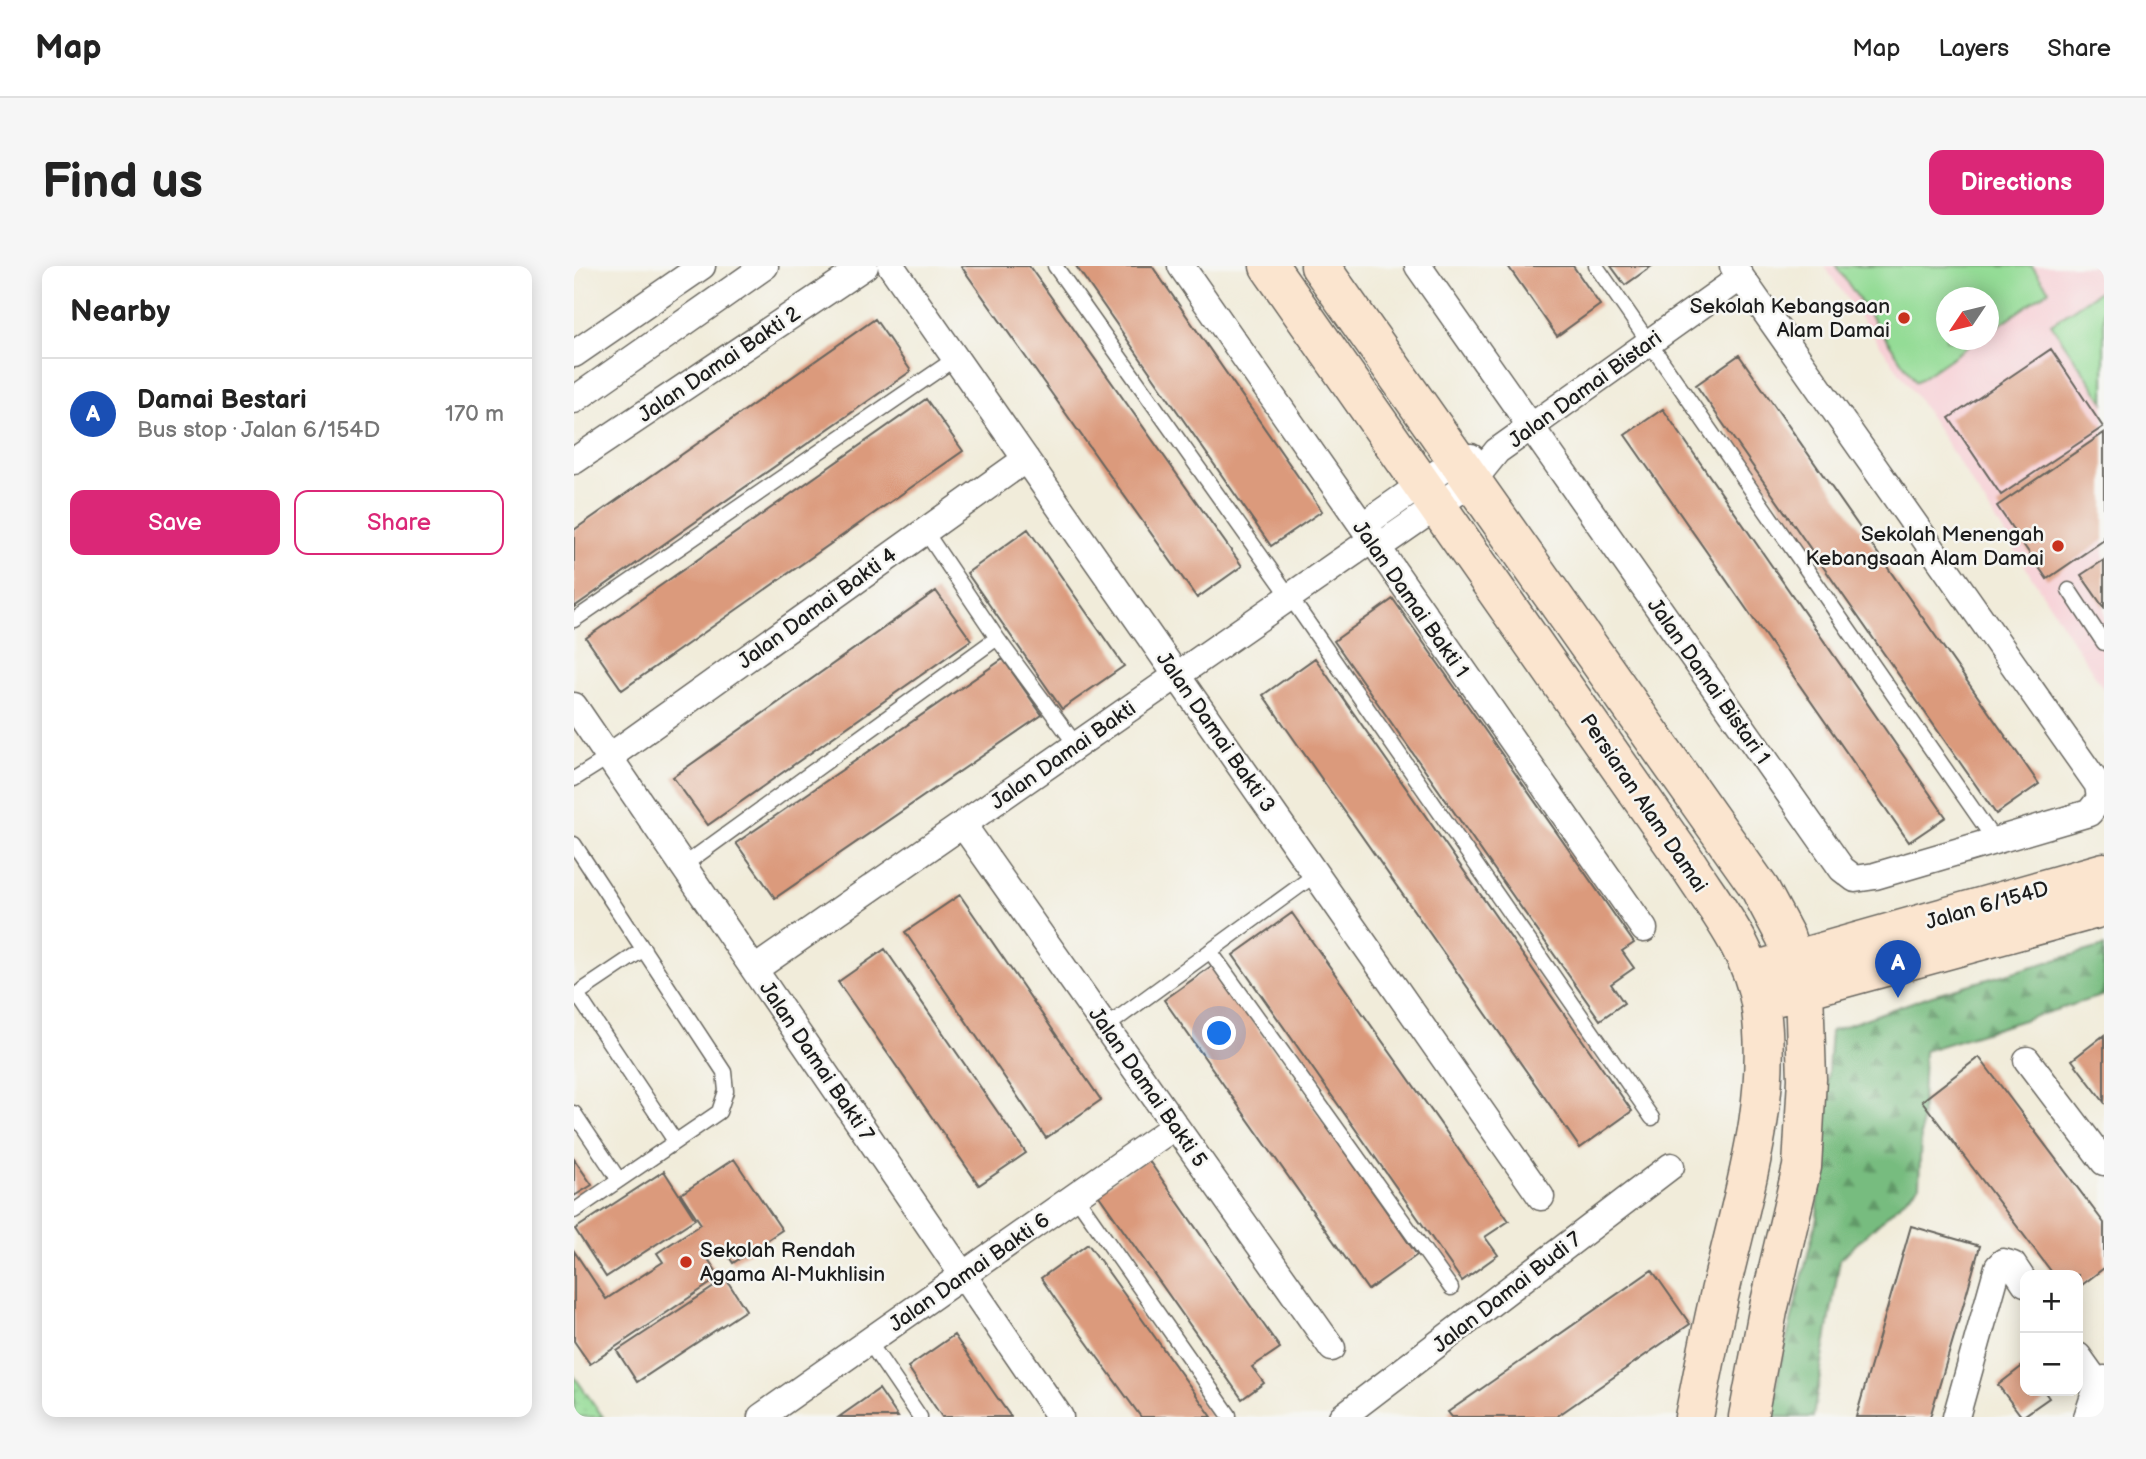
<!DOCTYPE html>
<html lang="en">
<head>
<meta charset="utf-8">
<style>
  body { margin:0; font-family:"Balsamiq Sans",sans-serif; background:#f6f6f6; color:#222 }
  .controls { position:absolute; right:21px; bottom:21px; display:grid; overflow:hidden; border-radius:14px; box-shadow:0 4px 18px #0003 }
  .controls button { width:63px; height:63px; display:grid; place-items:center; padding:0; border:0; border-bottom:2px solid #e0e0e0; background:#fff; color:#222; font:35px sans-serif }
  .compass { position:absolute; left:1362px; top:21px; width:63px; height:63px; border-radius:50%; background:#fff; box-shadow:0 4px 18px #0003; rotate:235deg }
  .you { position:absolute; left:646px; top:768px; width:24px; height:24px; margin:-18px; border:5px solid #fff; border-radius:50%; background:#1a73e8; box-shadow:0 0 0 10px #1a73e833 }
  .badge { display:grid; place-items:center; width:46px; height:46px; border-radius:50%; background:#db2777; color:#fff; font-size:23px; font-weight:700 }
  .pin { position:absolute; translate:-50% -58px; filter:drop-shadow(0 2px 4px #0008) }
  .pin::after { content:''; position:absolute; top:37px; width:24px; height:21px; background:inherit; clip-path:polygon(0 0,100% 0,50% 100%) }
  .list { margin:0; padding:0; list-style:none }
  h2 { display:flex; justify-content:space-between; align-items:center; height:91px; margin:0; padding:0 28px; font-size:30px }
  h2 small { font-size:23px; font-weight:400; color:#767676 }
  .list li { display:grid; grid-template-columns:46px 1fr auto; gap:21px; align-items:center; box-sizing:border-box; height:112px; padding:0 28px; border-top:2px solid #e0e0e0 }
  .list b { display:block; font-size:26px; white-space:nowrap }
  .list p { margin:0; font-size:23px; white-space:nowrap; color:#767676 }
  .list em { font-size:23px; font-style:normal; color:#767676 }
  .actions { display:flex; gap:14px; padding:21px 28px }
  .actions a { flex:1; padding:16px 0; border:2px solid #db2777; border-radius:14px; text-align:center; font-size:24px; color:#db2777 }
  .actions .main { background:#db2777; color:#fff }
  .map { position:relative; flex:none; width:1530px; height:1151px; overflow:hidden; border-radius:14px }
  header { display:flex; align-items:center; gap:42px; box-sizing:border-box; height:98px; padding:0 35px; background:#fff; border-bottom:2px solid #e0e0e0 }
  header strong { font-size:33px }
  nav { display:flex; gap:38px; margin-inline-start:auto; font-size:24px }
  .intro { display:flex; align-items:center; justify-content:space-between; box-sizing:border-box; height:168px; padding:0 42px }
  h1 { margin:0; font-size:49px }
  .button { padding:18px 32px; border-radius:14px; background:#db2777; color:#fff; font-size:24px; font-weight:700 }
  main { display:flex; gap:42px; padding:0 42px }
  aside { flex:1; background:#fff; border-radius:14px; box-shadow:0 4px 18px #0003 }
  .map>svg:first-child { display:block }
  .built { fill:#f7cfd5; fill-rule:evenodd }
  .forest { fill:url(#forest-firs); stroke:#4a6c4e; stroke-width:2 }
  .park { fill:url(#park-dots); stroke:#587c59; stroke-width:2 }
  .pitch { fill:#94dc96; stroke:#587c59; stroke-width:2 }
  .building { fill:#db9a7b }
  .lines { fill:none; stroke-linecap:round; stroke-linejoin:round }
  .lane-casing { stroke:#67655e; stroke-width:17 }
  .street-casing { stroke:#67655e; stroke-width:29 }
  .secondary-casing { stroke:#67655e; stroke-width:41 }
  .lane { stroke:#fff; stroke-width:14 }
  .street { stroke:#fff; stroke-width:26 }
  .secondary { stroke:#fbe5cf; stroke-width:38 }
  .poi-dot { fill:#c8321e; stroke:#f6f6f2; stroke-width:2.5 }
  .labels { text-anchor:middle; stroke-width:5; stroke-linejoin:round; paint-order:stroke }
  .poi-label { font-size:21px; fill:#1c1c1c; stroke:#f6f6f2; text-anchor:end }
  .street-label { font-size:21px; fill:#1c1c1c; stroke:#f6f6f2 }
</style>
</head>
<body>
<header>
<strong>Map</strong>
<nav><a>Map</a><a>Layers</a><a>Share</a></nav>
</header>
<div class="intro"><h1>Find us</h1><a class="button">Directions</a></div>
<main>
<aside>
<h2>Nearby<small></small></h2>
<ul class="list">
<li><span class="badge" style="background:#1a4fb4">A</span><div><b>Damai Bestari</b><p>Bus stop · Jalan 6/154D</p></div><em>170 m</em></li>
</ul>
<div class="actions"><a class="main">Save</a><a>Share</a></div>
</aside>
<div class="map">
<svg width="1530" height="1151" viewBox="0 0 1530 1151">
  <defs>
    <pattern id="forest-firs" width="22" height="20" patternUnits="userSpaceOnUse" patternTransform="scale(1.75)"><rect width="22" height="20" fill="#77bc7f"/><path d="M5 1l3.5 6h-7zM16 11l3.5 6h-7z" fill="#619867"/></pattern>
    <pattern id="park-dots" width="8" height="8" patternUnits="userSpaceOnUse" patternTransform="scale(1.75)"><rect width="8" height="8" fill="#94dc96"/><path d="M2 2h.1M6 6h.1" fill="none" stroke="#7fbc81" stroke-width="1.8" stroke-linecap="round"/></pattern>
  </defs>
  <rect width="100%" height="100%" fill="#f6f6f2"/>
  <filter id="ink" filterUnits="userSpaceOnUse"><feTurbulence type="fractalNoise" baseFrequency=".0143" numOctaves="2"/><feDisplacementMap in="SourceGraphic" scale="14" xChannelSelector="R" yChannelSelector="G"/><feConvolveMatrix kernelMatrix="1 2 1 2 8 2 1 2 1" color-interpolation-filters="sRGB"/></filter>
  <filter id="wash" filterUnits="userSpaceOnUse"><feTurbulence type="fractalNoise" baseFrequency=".00686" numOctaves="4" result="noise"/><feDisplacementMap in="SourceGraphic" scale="28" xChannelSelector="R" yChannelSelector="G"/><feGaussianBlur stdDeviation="1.57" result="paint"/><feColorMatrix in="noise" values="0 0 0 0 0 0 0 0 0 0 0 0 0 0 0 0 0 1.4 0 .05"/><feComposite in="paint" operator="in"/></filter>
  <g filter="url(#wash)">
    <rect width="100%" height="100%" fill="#f1ecda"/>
    <path class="built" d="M 1250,0 L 1530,0 L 1530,424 L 1347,137 ZM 1372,32 L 1414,32 L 1414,74 L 1372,74 Z"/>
    <path class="forest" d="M 1530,680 L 1530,729 L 1350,785 L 1345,920 L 1266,993 L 1239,1151 L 1197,1151 L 1205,1104 L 1243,952 L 1257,765 L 1358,729 Z"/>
    <path class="park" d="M 0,1110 L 29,1151 L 0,1151 Z"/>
    <path class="pitch" d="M 1262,0 L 1458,0 L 1475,24 L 1415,66 L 1414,32 L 1372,32 L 1372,74 L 1403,74 L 1342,116 Z
      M 1530,22 L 1530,136 L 1477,58 Z"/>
    <g id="blocks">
      <path class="building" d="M 387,0 L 455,0 L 668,300 L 623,332 Z
        M 502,0 L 578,0 L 748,245 L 697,280 Z
        M 934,0 L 999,0 L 1026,39 L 983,70 Z
        M 1037,0 L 1078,0 L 1051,19 Z
        M 301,53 L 337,105 L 0,341 L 0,264 Z
        M 1477,83 L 1529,161 L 1427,229 L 1375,152 Z
        M 1165,89 L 1465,518 L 1422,548 L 1122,119 Z
        M 352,133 L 389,185 L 48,424 L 12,372 Z
        M 1089,143 L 1372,551 L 1335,576 L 1051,169 Z
        M 1530,167 L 1530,274 L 1473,313 L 1423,240 Z
        M 454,263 L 550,400 L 488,443 L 393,307 Z
        M 1530,294 L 1530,342 L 1507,309 Z
        M 362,325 L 397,374 L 134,559 L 99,511 Z
        M 819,333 L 1060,677 L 1048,685 L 1060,702 L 1037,718 L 1050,737 L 1026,754 L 760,375 Z
        M 741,392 L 1058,845 L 1006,882 L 689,429 Z
        M 429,393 L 468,449 L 201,632 L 162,577 Z
        M 386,629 L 527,834 L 472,872 L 331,666 Z
        M 718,647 L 935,955 L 911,971 L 924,989 L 888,1015 L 659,689 Z
        M 311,683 L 452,887 L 405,919 L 264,716 Z
        M 639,699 L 843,989 L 794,1024 L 590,734 Z
        M 1530,769 L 1530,836 L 1498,794 Z
        M 1405,791 L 1530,957 L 1530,1002 L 1504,1022 L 1504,1009 L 1480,1009 L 1348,835 Z
        M 573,892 L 706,1082 L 678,1101 L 690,1117 L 668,1133 L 523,927 Z
        M 0,893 L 18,919 L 0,930 Z
        M 160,893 L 208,964 L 159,997 L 148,980 L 132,990 L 146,1011 L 16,1098 L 0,1075 L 0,985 L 32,1033 L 89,996 L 83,987 L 127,958 L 107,928 Z
        M 90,905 L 121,953 L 32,1011 L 1,963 Z
        M 1337,960 L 1406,980 L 1389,1040 L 1356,1151 L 1282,1151 Z
        M 514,978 L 530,1000 L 638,1151 L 567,1151 L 482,1034 L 467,1012 Z
        M 1078,1004 L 1116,1058 L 982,1151 L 878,1151 L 874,1146 Z
        M 152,1013 L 172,1044 L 63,1116 L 43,1085 Z
        M 380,1069 L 427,1137 L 437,1151 L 368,1151 L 334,1101 Z
        M 1451,1098 L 1451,1125 L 1470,1125 L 1475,1132 L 1448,1151 L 1424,1119 Z
        M 305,1123 L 324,1151 L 265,1151 Z"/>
    </g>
  </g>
  <g filter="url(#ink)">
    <use href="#blocks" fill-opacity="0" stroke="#67655e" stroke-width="2"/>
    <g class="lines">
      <defs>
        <path id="lane" d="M 481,0 L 716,331 L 1078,852
          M 1022,0 L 1421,575
          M 351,265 L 423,372 L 502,479
          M 1495,324 L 1530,377
          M 0,354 L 382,92
          M 0,513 L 35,491
          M 0,578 L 150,806 L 152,825 L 145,846 L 0,945
          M 110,599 L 423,372
          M 636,685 L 877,1022
          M 3,728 L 101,875
          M 0,730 L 70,683
          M 532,761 L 742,608
          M 0,847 L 45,914
          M 502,931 L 655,1149
          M 295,1076 L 346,1151"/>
        <path id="street" d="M 317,0 L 967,931
          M 607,0 L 1070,663
          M 844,0 L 1268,603 L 1281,613 L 1301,610 L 1515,547 L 1526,533 L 1524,519 L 1159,0
          M 0,88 L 128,0
          M 0,134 L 191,0
          M 0,195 L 291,0
          M 796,275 L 795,255 L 882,194 L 897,191
          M 0,440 L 486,1151
          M 35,491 L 452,193
          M 389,559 L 758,1082
          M 181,703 L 796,275 L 810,277 L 898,216 L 923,185 L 1167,11
          M 1453,794 L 1530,896
          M 1504,1090 L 1524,1118
          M 187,1151 L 601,860
          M 768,1151 L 1097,900
          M 1382,1151 L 1424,1001 L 1429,996 L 1439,999 L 1451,1017
          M 1513,1151 L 1524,1118 L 1530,1113"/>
        <path id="secondary" d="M 695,0 L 1115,600 C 1142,642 1178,686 1186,737 C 1200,827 1172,918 1151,1005 C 1139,1053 1130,1102 1120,1151
          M 746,0 L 1186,623 L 1211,670 L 1230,723 L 1233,813 L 1228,901 L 1194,1045 L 1174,1151
          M 1194,701 L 1530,606
          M 1205,730 L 1530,641"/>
      </defs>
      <use href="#lane" class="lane-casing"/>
      <use href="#street" class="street-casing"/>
      <use href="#secondary" class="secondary-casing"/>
      <use href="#lane" class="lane"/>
      <use href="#street" class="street"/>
      <use href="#secondary" class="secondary"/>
    </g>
  </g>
  <g class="poi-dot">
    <circle cx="1330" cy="52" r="7"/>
    <circle cx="1484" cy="280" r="7"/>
    <circle cx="112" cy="996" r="7"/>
  </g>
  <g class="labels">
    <g class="poi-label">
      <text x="1316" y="47">Sekolah Kebangsaan<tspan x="1316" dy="24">Alam Damai</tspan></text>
      <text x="1470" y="275">Sekolah Menengah<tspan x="1470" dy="24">Kebangsaan Alam Damai</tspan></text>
      <text x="126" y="991" text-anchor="start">Sekolah Rendah<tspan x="126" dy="24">Agama Al-Mukhlisin</tspan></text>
    </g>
    <g class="street-label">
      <text transform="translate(145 98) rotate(-34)" y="7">Jalan Damai Bakti 2</text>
      <text transform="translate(1011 123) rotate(-36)" y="7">Jalan Damai Bistari</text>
      <text transform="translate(837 333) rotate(55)" y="7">Jalan Damai Bakti 1</text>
      <text transform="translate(243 342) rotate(-36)" y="7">Jalan Damai Bakti 4</text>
      <text transform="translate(1135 415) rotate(55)" y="7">Jalan Damai Bistari 1</text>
      <text transform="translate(642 466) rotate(55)" y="7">Jalan Damai Bakti 3</text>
      <text transform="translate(489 489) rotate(-35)" y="7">Jalan Damai Bakti</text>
      <text transform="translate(1070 537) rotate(56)" y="7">Persiaran Alam Damai</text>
      <text transform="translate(1413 639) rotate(-16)" y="7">Jalan 6/154D</text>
      <text transform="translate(243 795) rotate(56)" y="7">Jalan Damai Bakti 7</text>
      <text transform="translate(574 821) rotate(55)" y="7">Jalan Damai Bakti 5</text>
      <text transform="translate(395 1006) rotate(-35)" y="7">Jalan Damai Bakti 6</text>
      <text transform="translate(933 1026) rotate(-38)" y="7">Jalan Damai Budi 7</text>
    </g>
  </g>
</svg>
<div class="controls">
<button>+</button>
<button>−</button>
</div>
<svg class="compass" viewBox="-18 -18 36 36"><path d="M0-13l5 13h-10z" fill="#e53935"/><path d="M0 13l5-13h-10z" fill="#767676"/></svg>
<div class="you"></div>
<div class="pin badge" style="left:1324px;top:732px;background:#1a4fb4">A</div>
</div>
</main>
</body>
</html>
